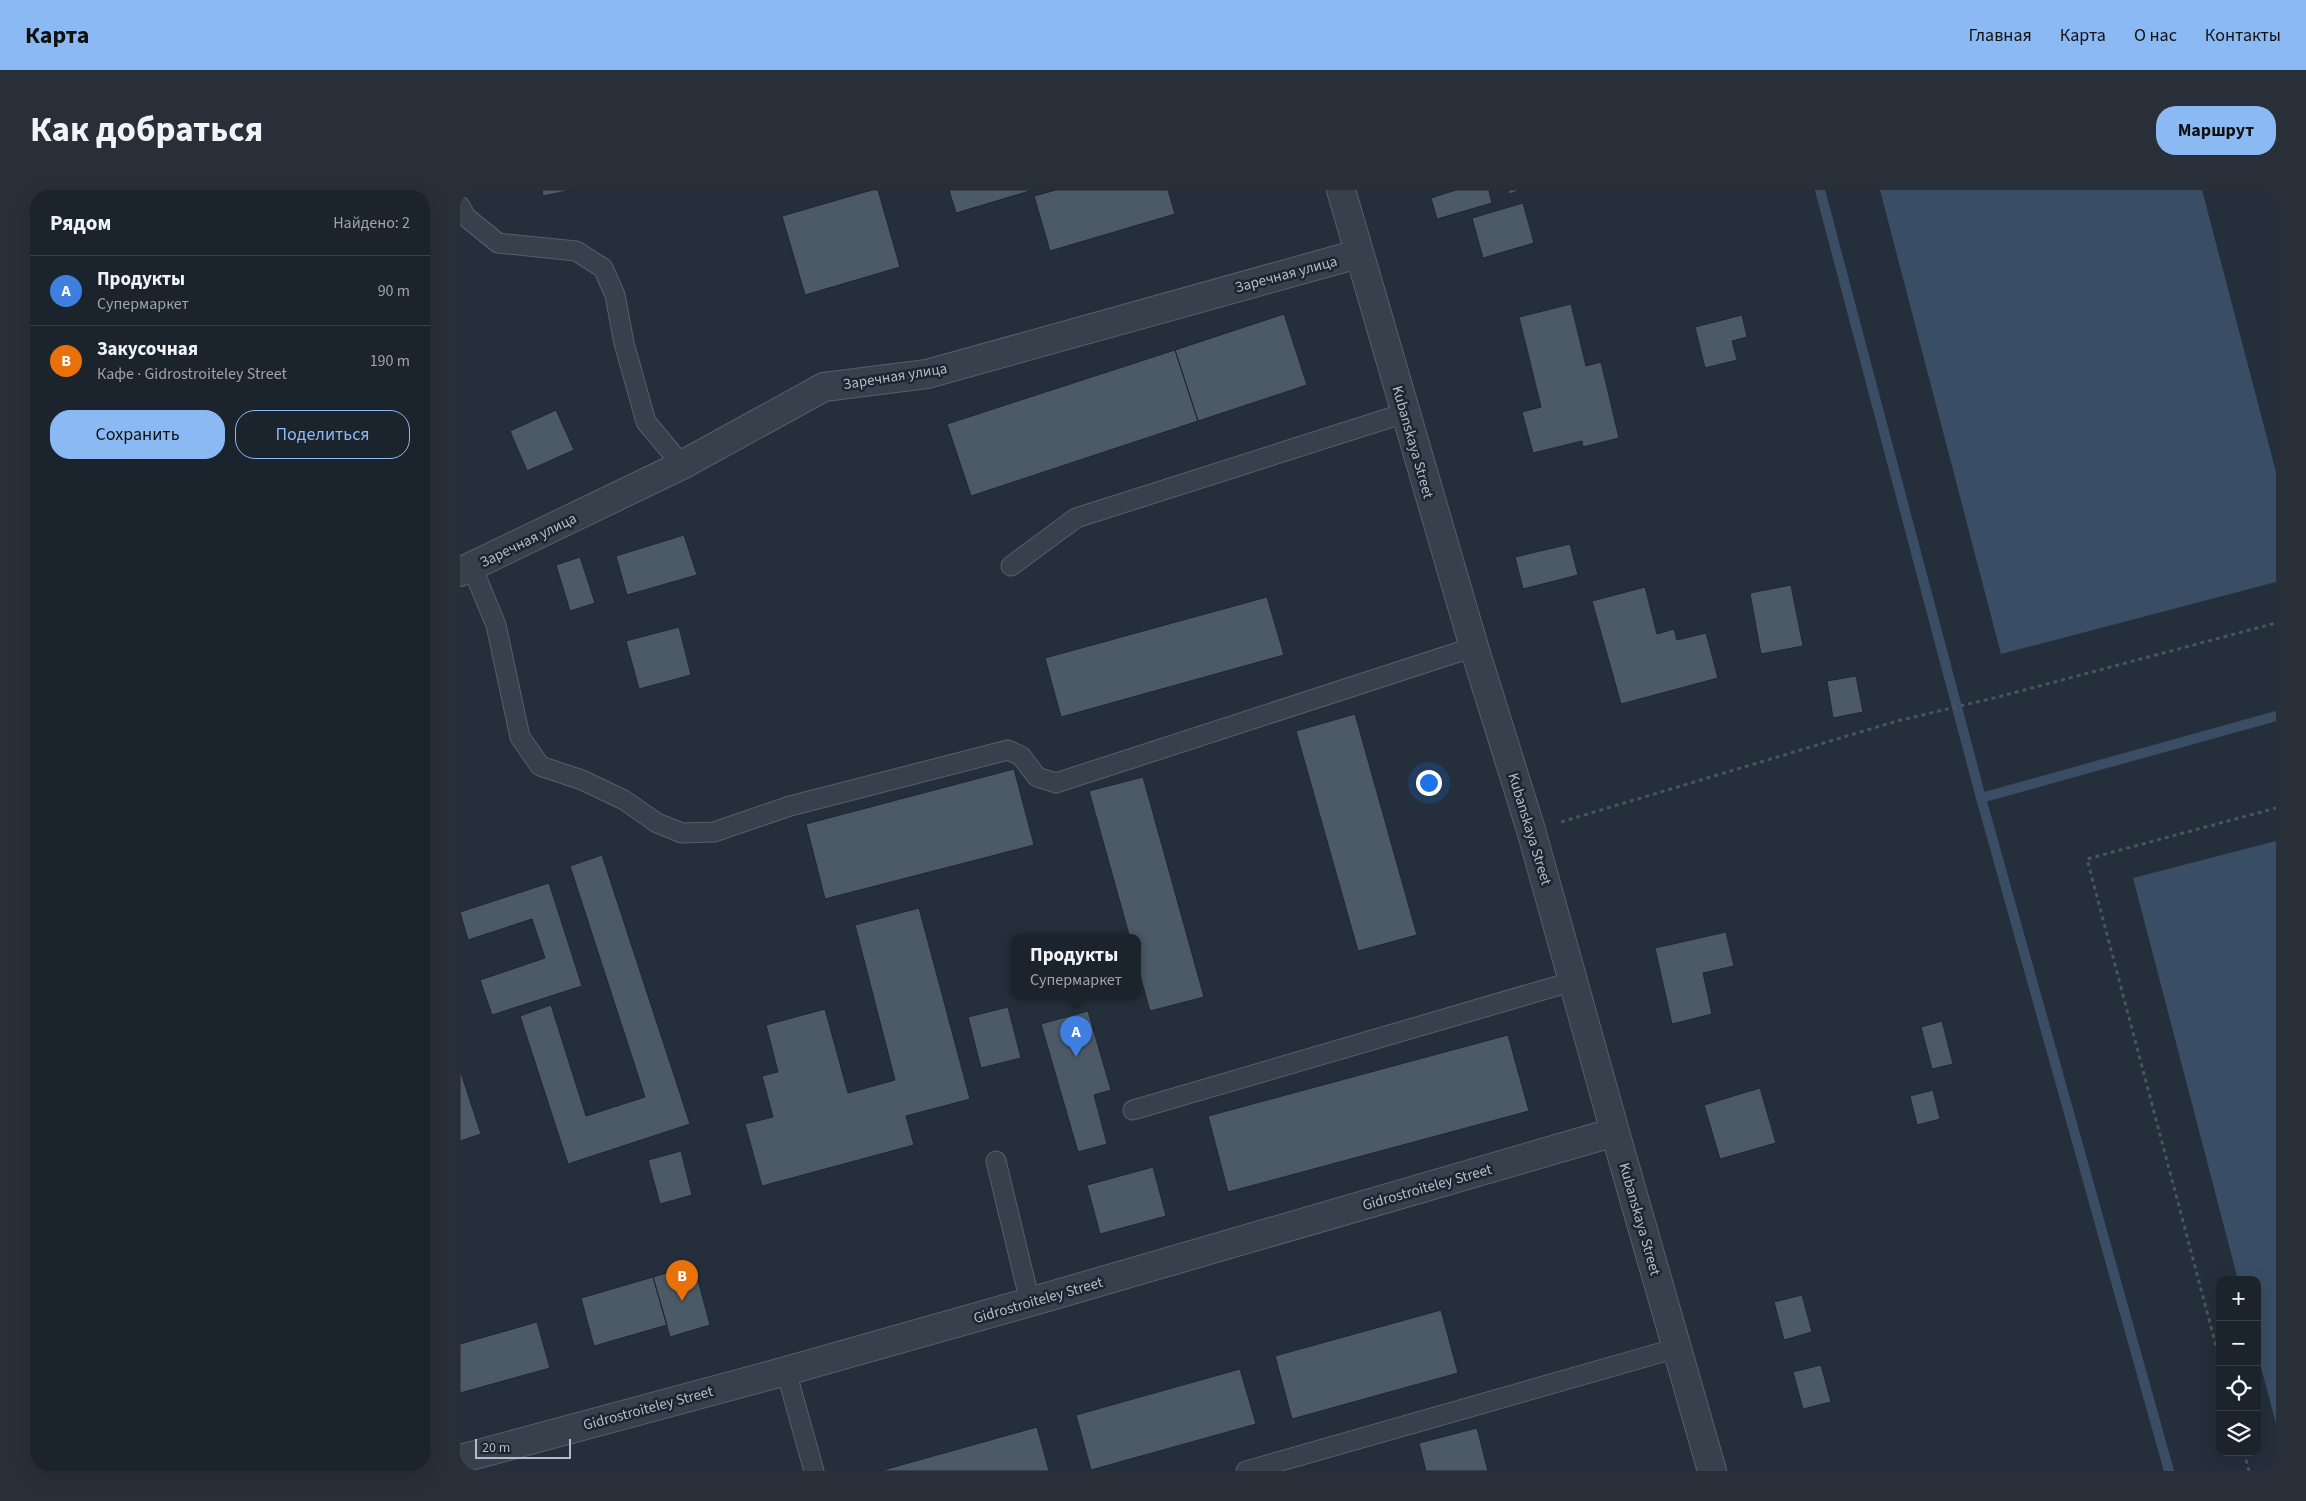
<!DOCTYPE html>
<html lang="ru">
<head>
<meta charset="utf-8">
<style>
  body { margin:0; font-family:"Source Sans 3",sans-serif; background:#282f38; color:#f1f3f6 }
  .controls { position:absolute; right:15px; bottom:15px; display:grid; overflow:hidden; border-radius:10px; box-shadow:0 5px 20px #0002 }
  .controls button { width:45px; height:45px; display:grid; place-items:center; padding:0; border:0; border-bottom:1px solid #394048; background:#1b232c; color:#f1f3f6; font:25px sans-serif }
  .scale { position:absolute; left:15px; bottom:12px; width:96px; box-sizing:border-box; padding-left:5px; border:2px solid #b3bcc7; border-top:0; font-size:14px; line-height:18px; white-space:nowrap; color:#b3bcc7; -webkit-text-stroke:4px #1d2630; paint-order:stroke }
  .you { position:absolute; left:968px; top:592px; width:18px; height:18px; margin:-12px; border:4px solid #fff; border-radius:50%; background:#1a73e8; box-shadow:0 0 0 8px #1a73e833 }
  .badge { display:grid; place-items:center; width:32px; height:32px; border-radius:50%; background:#8bb9f4; color:#fff; font-size:16px; font-weight:700 }
  .pin { position:absolute; translate:-50% -41px; filter:drop-shadow(0 1px 2px #0008) }
  .pin::after { content:''; position:absolute; top:26px; width:18px; height:15px; background:inherit; clip-path:polygon(0 0,100% 0,50% 100%) }
  .popup { position:absolute; left:551px; top:744px; width:130px; height:65px; box-sizing:border-box; display:grid; place-content:center; border-radius:10px; background:#1b232c; filter:drop-shadow(0 1px 4px #0005); font-size:16px; white-space:nowrap; color:#a0a4a9 }
  .popup b { font-size:19px; color:#f1f3f6 }
  .popup::after { content:''; position:absolute; left:50%; top:100%; margin-left:-10px; border:10px solid transparent; border-top-color:#1b232c }
  .list { margin:0; padding:0; list-style:none }
  h2 { display:flex; justify-content:space-between; align-items:center; height:65px; margin:0; padding:0 20px; font-size:21px }
  h2 small { font-size:16px; font-weight:400; color:#a0a4a9 }
  .list li { display:grid; grid-template-columns:32px 1fr auto; gap:15px; align-items:center; box-sizing:border-box; height:70px; padding:0 20px; border-top:1px solid #394048 }
  .list b { display:block; font-size:19px; white-space:nowrap }
  .list p { margin:0; font-size:16px; white-space:nowrap; color:#a0a4a9 }
  .list em { font-size:16px; font-style:normal; color:#a0a4a9 }
  .actions { display:flex; gap:10px; padding:15px 20px }
  .actions a { flex:1; padding:11px 0; border:1px solid #8bb9f4; border-radius:20px; text-align:center; font-size:18px; color:#8bb9f4 }
  .actions .main { background:#8bb9f4; color:#111 }
  .icon { flex:none; width:28px; height:28px; fill:none; stroke:currentColor; stroke-width:2; stroke-linecap:round; stroke-linejoin:round }
  .map { position:relative; flex:none; width:1816px; height:1281px; overflow:hidden; border-radius:20px }
  header { display:flex; align-items:center; gap:30px; box-sizing:border-box; height:70px; padding:0 25px; background:#8bb9f4; color:#111 }
  header strong { font-size:24px }
  nav { display:flex; gap:28px; margin-inline-start:auto; font-size:18px }
  .intro { display:flex; align-items:center; justify-content:space-between; box-sizing:border-box; height:120px; padding:0 30px }
  h1 { margin:0; font-size:35px }
  .button { padding:12px 22px; border-radius:20px; background:#8bb9f4; color:#111; font-size:18px; font-weight:700 }
  main { display:flex; gap:30px; padding:0 30px }
  aside { flex:1; background:#1b232c; border-radius:20px; box-shadow:0 5px 20px #0002 }
  .map>svg:first-child { display:block }
  .water { fill:#394e64 }
  .lines { fill:none; stroke-linecap:round; stroke-linejoin:round }
  .stream { stroke:#394e64; stroke-width:10 }
  .building { fill:#4c5967; stroke:#1f2832 }
  .service-casing { stroke:#565f69; stroke-width:21 }
  .minor-casing { stroke:#565f69; stroke-width:30 }
  .path { stroke:#435859; stroke-width:3; stroke-dasharray:4 4; stroke-linecap:butt }
  .service { stroke:#37414b; stroke-width:19 }
  .minor { stroke:#37414b; stroke-width:28 }
  .labels { text-anchor:middle; stroke-width:5; stroke-linejoin:round; paint-order:stroke }
  .street-label { font-size:15px; fill:#b3bcc7; stroke:#1d2630 }
</style>
</head>
<body>
<header>
<strong>Карта</strong>
<nav><a>Главная</a><a>Карта</a><a>О нас</a><a>Контакты</a></nav>
</header>
<div class="intro"><h1>Как добраться</h1><a class="button">Маршрут</a></div>
<main>
<aside>
<h2>Рядом<small>Найдено: 2</small></h2>
<ul class="list">
<li><span class="badge" style="background:#3f7fe0">A</span><div><b>Продукты</b><p>Супермаркет</p></div><em>90 m</em></li>
<li><span class="badge" style="background:#e8710a">B</span><div><b>Закусочная</b><p>Кафе · Gidrostroiteley Street</p></div><em>190 m</em></li>
</ul>
<div class="actions"><a class="main">Сохранить</a><a>Поделиться</a></div>
</aside>
<div class="map">
<svg width="1816" height="1281" viewBox="0 0 1816 1281">
  <rect width="100%" height="100%" fill="#242f3b"/>
  <path class="water" d="M 1420,0 L 1742,0 L 1816,282 L 1816,392 L 1541,464 Z
    M 1816,651 L 1816,1234 L 1797,1162 L 1797,1090 L 1778,1090 L 1673,688 Z"/>
  <g class="lines">
    <path class="stream" d="M 1360,0 L 1521,608
      M 1709,1281 L 1521,608 L 1816,526"/>
  </g>
  <path class="building" d="M 82,0 L 112,0 L 83,6 Z
    M 412,0 L 418,0 L 440,77 L 345,105 L 322,26 Z
    M 489,0 L 573,0 L 496,23 Z
    M 596,0 L 708,0 L 715,24 L 590,61 L 574,6 Z
    M 996,0 L 1033,0 L 1029,1 L 1032,13 L 977,29 L 971,8 Z
    M 1048,0 L 1061,0 L 1049,4 Z
    M 1063,13 L 1074,53 L 1023,68 L 1012,28 Z
    M 1111,114 L 1126,176 L 1141,172 L 1159,248 L 1123,257 L 1122,251 L 1073,263 L 1062,222 L 1081,217 L 1059,127 Z
    M 824,124 L 847,195 L 738,231 L 715,160 Z
    M 1282,125 L 1287,147 L 1272,151 L 1277,170 L 1245,178 L 1235,137 Z
    M 715,160 L 738,231 L 511,306 L 487,234 Z
    M 96,220 L 114,260 L 67,281 L 50,241 Z
    M 224,345 L 237,385 L 167,405 L 156,366 Z
    M 1110,354 L 1118,385 L 1063,399 L 1055,367 Z
    M 120,367 L 135,413 L 110,421 L 96,375 Z
    M 1331,395 L 1343,456 L 1301,464 L 1290,403 Z
    M 1185,397 L 1197,444 L 1214,439 L 1217,450 L 1246,443 L 1258,488 L 1161,514 L 1132,411 Z
    M 807,407 L 824,465 L 601,527 L 585,468 Z
    M 219,437 L 231,485 L 179,499 L 166,451 Z
    M 1396,486 L 1403,522 L 1373,528 L 1367,491 Z
    M 895,524 L 957,745 L 898,761 L 836,541 Z
    M 554,579 L 574,655 L 365,709 L 346,634 Z
    M 683,587 L 744,807 L 690,821 L 677,775 L 677,748 L 670,748 L 629,601 Z
    M 142,665 L 230,934 L 108,974 L 60,826 L 91,815 L 126,926 L 185,907 L 110,676 Z
    M 89,693 L 122,796 L 32,825 L 20,790 L 85,768 L 72,729 L 8,750 L 0,722 Z
    M 459,718 L 510,909 L 446,926 L 454,955 L 302,996 L 285,934 L 313,927 L 302,886 L 318,882 L 306,835 L 365,819 L 388,903 L 435,890 L 395,735 Z
    M 1266,742 L 1274,776 L 1243,783 L 1252,824 L 1212,834 L 1195,758 Z
    M 548,817 L 561,868 L 521,878 L 508,827 Z
    M 628,821 L 651,900 L 634,905 L 647,954 L 618,962 L 581,834 Z
    M 1482,831 L 1493,874 L 1472,879 L 1461,837 Z
    M 1048,845 L 1069,921 L 768,1002 L 748,926 Z
    M 0,880 L 21,944 L 0,951 Z
    M 1300,898 L 1316,953 L 1260,969 L 1244,915 Z
    M 1473,900 L 1480,929 L 1457,935 L 1450,906 Z
    M 221,961 L 232,1005 L 200,1014 L 188,970 Z
    M 693,977 L 706,1026 L 640,1044 L 627,995 Z
    M 234,1075 L 250,1135 L 210,1147 L 193,1087 Z
    M 193,1087 L 207,1135 L 134,1156 L 121,1108 Z
    M 1342,1105 L 1352,1142 L 1324,1150 L 1314,1112 Z
    M 981,1120 L 998,1183 L 832,1229 L 815,1166 Z
    M 77,1132 L 90,1178 L 0,1203 L 0,1154 Z
    M 1361,1175 L 1371,1212 L 1343,1219 L 1333,1182 Z
    M 780,1179 L 796,1234 L 631,1280 L 616,1225 Z
    M 577,1237 L 589,1281 L 420,1281 Z
    M 1017,1238 L 1028,1281 L 966,1281 L 959,1253 Z"/>
  <g class="lines">
    <defs>
      <path id="service" d="M 0,16 L 6,27 L 38,53 L 116,61 L 143,78 L 155,105 L 164,153 L 186,232 L 222,275
        M 551,376 L 616,328 L 945,223
        M 12,377 L 36,435 L 60,547 L 80,576 L 122,590 L 164,610 L 197,633 L 222,643 L 254,642 L 330,616 L 548,560 L 561,566 L 577,587 L 596,593 L 1014,457
        M 673,920 L 1114,791
        M 536,971 L 570,1112
        M 326,1181 L 354,1281
        M 786,1281 L 1217,1158"/>
      <path id="minor" d="M 881,0 L 1014,457 L 1071,640 L 1155,942 L 1252,1281
        M 0,382 L 222,275 L 364,197 L 467,184 L 898,64
        M 0,1269 L 326,1181 L 570,1112 L 1155,942"/>
    </defs>
    <use href="#service" class="service-casing"/>
    <use href="#minor" class="minor-casing"/>
    <path class="path" d="M 1101,632 L 1437,531 L 1538,507 L 1816,433
      M 1760,1171 L 1627,669 L 1816,618
      M 1784,1262 L 1789,1281"/>
    <use href="#service" class="service"/>
    <use href="#minor" class="minor"/>
  </g>
  <g class="labels">
    <g class="street-label">
      <text transform="translate(826 84) rotate(-15)" y="5">Заречная улица</text>
      <text transform="translate(435 186) rotate(-9)" y="5">Заречная улица</text>
      <text transform="translate(953 252) rotate(74)" y="5">Kubanskaya Street</text>
      <text transform="translate(68 350) rotate(-26)" y="5">Заречная улица</text>
      <text transform="translate(1070 639) rotate(73)" y="5">Kubanskaya Street</text>
      <text transform="translate(967 997) rotate(-16)" y="5">Gidrostroiteley Street</text>
      <text transform="translate(1180 1029) rotate(74)" y="5">Kubanskaya Street</text>
      <text transform="translate(578 1110) rotate(-16)" y="5">Gidrostroiteley Street</text>
      <text transform="translate(188 1218) rotate(-15)" y="5">Gidrostroiteley Street</text>
    </g>
  </g>
</svg>
<div class="controls">
<button>+</button>
<button>−</button>
<button><svg class="icon" aria-label="locate" viewBox="0 0 24 24"><circle cx="12" cy="12" r="6"/><path d="M12 2v4M12 18v4M2 12h4M18 12h4"/></svg></button>
<button><svg class="icon" aria-label="layers" viewBox="0 0 24 24"><path d="M12 4l9 5-9 5-9-5zM3 14l9 5 9-5"/></svg></button>
</div>
<div class="scale">20 m</div>
<div class="you"></div>
<div class="pin badge" style="left:616px;top:867px;background:#3f7fe0">A</div>
<div class="popup"><b>Продукты</b>Супермаркет</div>
<div class="pin badge" style="left:222px;top:1111px;background:#e8710a">B</div>
</div>
</main>
</body>
</html>
